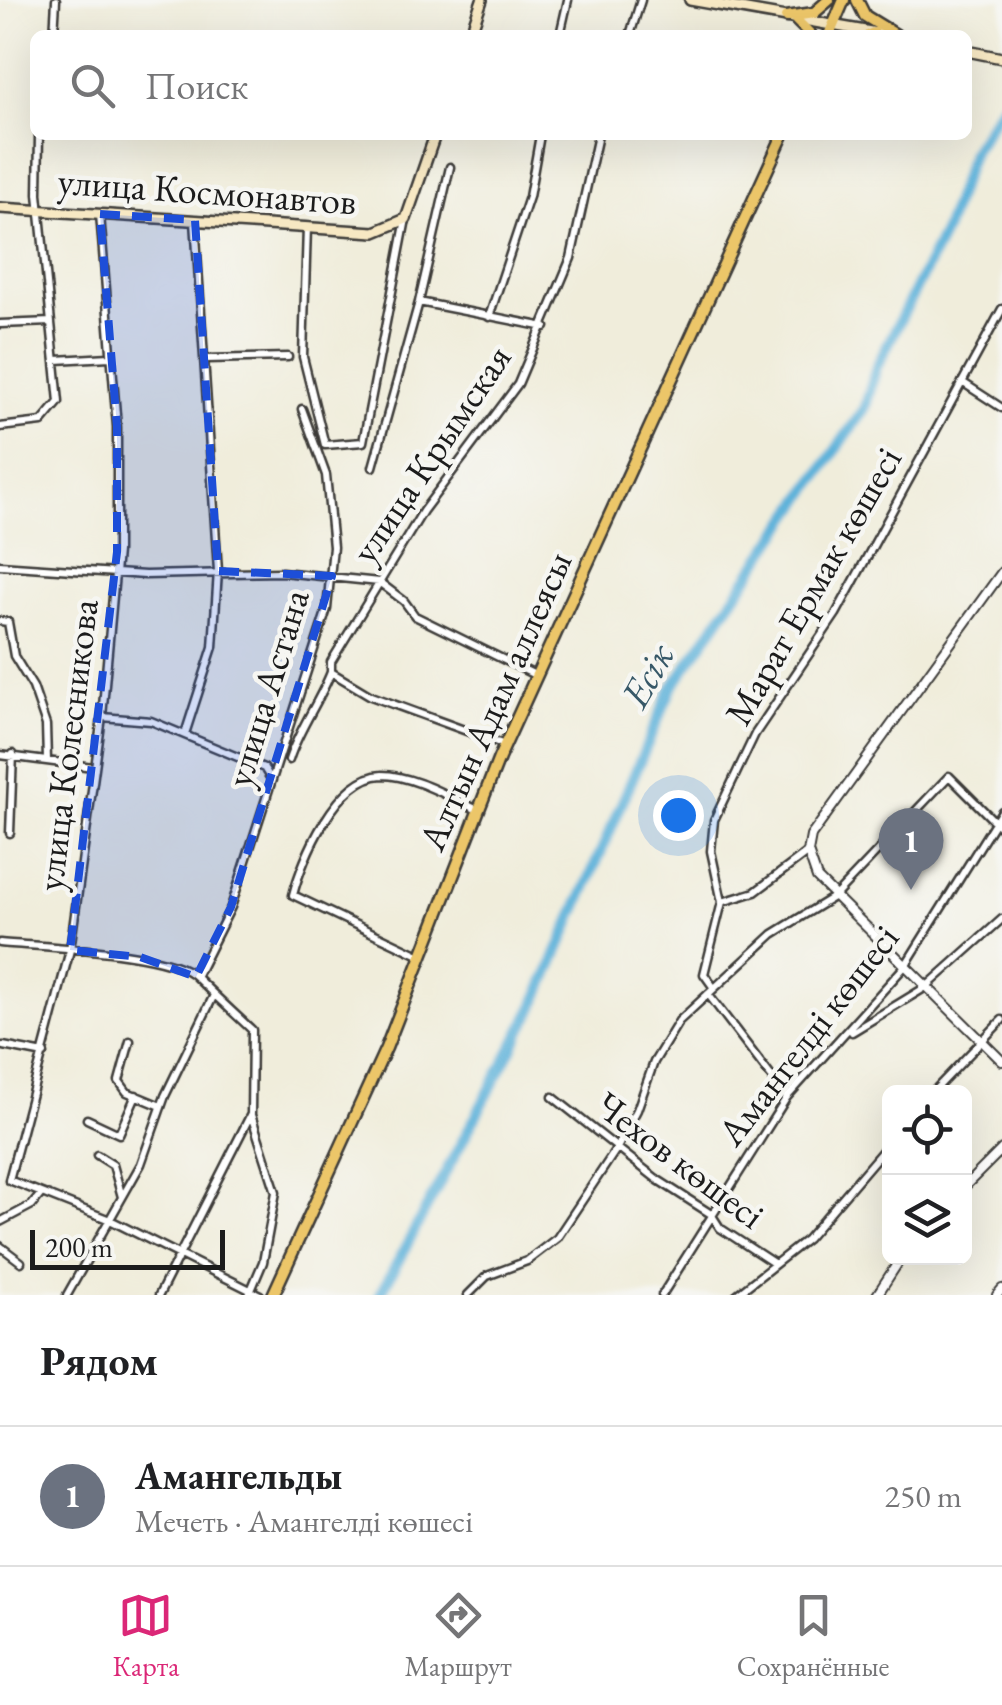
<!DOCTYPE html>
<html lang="ru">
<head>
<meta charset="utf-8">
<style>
  body { margin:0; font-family:"EB Garamond",serif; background:#f6f6f6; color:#202124 }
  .controls { position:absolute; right:30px; bottom:30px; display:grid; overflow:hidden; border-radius:15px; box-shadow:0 10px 40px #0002 }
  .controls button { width:90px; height:90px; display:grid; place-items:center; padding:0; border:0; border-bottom:2px solid #e0e0e0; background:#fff; color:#202124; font:50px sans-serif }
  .scale { position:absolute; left:30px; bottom:25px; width:195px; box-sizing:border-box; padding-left:10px; border:5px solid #1c1c1c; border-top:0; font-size:28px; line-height:35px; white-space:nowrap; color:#1c1c1c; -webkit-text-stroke:8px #f6f6f2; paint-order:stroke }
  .you { position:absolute; left:678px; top:815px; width:35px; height:35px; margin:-25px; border:8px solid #fff; border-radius:50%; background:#1a73e8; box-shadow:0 0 0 15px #1a73e833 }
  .badge { display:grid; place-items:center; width:65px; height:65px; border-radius:50%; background:#db2777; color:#fff; font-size:32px; font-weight:700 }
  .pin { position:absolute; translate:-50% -82px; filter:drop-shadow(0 2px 5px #0008) }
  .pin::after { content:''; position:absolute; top:52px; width:35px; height:30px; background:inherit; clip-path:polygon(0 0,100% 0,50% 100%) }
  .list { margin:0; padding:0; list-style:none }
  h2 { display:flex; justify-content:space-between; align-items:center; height:130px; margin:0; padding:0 40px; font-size:42px }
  h2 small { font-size:32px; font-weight:400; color:#757577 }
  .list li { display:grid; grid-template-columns:65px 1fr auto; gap:30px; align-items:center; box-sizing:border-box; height:140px; padding:0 40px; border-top:2px solid #e0e0e0 }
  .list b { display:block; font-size:38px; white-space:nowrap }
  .list p { margin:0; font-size:32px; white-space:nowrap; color:#757577 }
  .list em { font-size:32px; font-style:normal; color:#757577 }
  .icon { flex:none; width:55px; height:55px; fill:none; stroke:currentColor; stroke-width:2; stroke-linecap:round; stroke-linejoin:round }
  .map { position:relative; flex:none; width:1002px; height:1295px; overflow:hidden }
  .search { position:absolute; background:#fff; box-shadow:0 10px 40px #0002; left:30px; right:30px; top:30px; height:110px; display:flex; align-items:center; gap:25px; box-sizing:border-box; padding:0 35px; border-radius:15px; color:#757577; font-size:38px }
  .sheet { height:270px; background:#fff }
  nav { display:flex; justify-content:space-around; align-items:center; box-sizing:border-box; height:140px; border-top:2px solid #e0e0e0; background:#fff; font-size:28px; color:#757577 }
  nav a { display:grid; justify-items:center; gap:5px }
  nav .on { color:#db2777 }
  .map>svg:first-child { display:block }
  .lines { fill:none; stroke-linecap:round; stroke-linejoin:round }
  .river { stroke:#5fb2da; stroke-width:11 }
  .minor-casing { stroke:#3c3b39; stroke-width:11 }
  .tertiary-casing { stroke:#3c3b39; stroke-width:12 }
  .secondary-casing { stroke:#3c3b39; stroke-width:14 }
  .primary-casing { stroke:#3c3b39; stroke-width:15 }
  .minor { stroke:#fff; stroke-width:6 }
  .tertiary { stroke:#fff; stroke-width:8 }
  .secondary { stroke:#f7e8c3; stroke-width:9 }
  .primary { stroke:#ecc669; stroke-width:10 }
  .marked { fill:#1d4ed8; fill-opacity:0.2; stroke:#1d4ed8; stroke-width:8; stroke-dasharray:20 12; stroke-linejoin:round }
  .labels { text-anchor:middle; stroke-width:9; stroke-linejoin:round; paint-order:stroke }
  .street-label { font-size:38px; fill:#1c1c1c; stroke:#f6f6f2 }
  .water-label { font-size:40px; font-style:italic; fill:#375868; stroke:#f6f6f2 }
</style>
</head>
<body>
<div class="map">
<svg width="1002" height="1295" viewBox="0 0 1002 1295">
  <rect width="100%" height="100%" fill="#f6f6f2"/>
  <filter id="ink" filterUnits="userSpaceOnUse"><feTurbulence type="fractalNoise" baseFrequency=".01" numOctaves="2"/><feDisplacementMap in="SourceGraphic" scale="20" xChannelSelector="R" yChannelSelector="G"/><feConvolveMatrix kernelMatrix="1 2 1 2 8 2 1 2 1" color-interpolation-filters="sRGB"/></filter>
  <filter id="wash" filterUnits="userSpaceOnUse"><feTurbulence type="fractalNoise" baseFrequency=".0048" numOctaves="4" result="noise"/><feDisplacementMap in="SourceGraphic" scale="40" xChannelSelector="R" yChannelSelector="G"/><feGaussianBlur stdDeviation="2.25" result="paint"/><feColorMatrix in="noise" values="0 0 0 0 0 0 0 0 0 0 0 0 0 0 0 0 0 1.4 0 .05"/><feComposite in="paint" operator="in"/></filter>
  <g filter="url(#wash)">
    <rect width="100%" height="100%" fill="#f0eddb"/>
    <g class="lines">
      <path class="river" d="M 380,1295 L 535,1005 L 671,689 L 865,408 L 876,368 L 944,232 L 973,150 L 1002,106"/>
    </g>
  </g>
  <g filter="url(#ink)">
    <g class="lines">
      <defs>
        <path id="minor" d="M 54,35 L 56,0
          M 560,35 L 568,0
          M 630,35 L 641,0
          M 100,214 L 117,427 L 117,552 L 102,717 L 70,950 L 9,1180 L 110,1220 L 260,1295
          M 307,227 L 303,357 L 325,445 L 363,442 L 406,219
          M 419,302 L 545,327
          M 489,317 L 529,197 L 540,135
          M 0,324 L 51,322
          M 207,359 L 288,357
          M 56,360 L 110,357
          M 962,382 L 1002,408
          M 0,427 L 42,422 L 59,402 L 38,194 L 39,135
          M 373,467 L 419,302 L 450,167
          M 0,565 L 145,575 L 282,572 L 379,582 L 404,601 L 415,616 L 537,676
          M 0,621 L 8,622 L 14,656 L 33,687 L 46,725 L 47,760
          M 102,717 L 151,721 L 264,768 L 271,779
          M 185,734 L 213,647 L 218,571 L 195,221
          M 505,745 L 371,696 L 331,672 L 331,662 L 423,511 L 518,384 L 571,258 L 598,135
          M 0,755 L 93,767
          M 289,760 C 299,728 319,703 331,672
          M 10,833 L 13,754
          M 722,902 L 755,892 L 808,852
          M 0,943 C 40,947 171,950 196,977 C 214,995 233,1012 252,1030 L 251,1114 L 159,1295
          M 419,955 L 293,895 C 302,859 337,777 382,775 C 413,775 451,798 478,810
          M 196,977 L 231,907 L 327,609 L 333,547 L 326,475 L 302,409
          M 714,988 L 704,974 L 722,902 L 711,851 L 714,820 L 755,734 L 836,614 L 1002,309
          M 708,994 L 787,1097
          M 852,1032 L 926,987 L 1002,919
          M 130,1041 L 119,1081 L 127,1092 L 161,1106
          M 3,1046 L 44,1054
          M 933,1092 L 1002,1020
          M 553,1097 L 658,1180 L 711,1214 L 720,1228 L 775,1264
          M 87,1119 L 119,1134 L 136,1095
          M 97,1155 L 113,1165 L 122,1197
          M 0,1222 L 32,1205 L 41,1194
          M 0,1246 L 21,1262
          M 67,1295 L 141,1164 L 165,1096 L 213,997
          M 249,1295 L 263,1262 L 276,1192 L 251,1115
          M 468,1295 L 487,1276 L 527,1261 L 557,1238 L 617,1148 L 637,1110 L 654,1062 L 679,1021 L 773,934 L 835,896 L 949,776 L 1002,829
          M 662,1295 L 787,1097 L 905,966 L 1002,811
          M 736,1295 L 807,1239 L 890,1142"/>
        <path id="tertiary" d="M 1002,572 L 811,836 L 808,852 L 817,878 L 1002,1061
          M 964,1187 L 1002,1149
          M 877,1295 L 901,1258
          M 997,1295 L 1002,1289"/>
        <path id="secondary" d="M 690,0 L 888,35
          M 470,35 L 482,0
          M 967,51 L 1002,58
          M 0,208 L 375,232 L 406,219 L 435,135"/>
        <path id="primary" d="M 857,0 L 865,16 L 896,35
          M 786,17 L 814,13 L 829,0
          M 796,20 L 811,35
          M 829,35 L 844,0
          M 869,35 L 874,33
          M 273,1295 L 386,1048 L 499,758 L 783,135"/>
      </defs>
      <use href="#minor" class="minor-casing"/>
      <use href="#tertiary" class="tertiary-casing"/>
      <use href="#secondary" class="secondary-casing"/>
      <use href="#primary" class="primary-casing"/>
      <use href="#minor" class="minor"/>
      <use href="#tertiary" class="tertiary"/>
      <use href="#secondary" class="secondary"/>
      <use href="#primary" class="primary"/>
    </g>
  </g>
  <path class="marked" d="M 100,214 L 195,220 L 218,571 L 332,576 L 231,907 L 196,977 L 140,957 L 70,950 L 117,552 L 117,427 Z"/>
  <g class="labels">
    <g class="street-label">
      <text transform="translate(207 191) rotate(4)" y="13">улица Космонавтов</text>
      <text transform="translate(431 454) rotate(-56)" y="13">улица Крымская</text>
      <text transform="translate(813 586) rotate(-60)" y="13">Марат Ермак көшесі</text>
      <text transform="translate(267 688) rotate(-73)" y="13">улица Астана</text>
      <text transform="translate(495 701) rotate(-66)" y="13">Алтын Адам аллеясы</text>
      <text transform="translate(67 745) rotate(-83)" y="13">улица Колесникова</text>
      <text transform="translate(808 1035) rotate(-52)" y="13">Амангелді көшесі</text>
      <text transform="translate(680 1160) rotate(37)" y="13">Чехов көшесі</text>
    </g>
    <g class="water-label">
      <text transform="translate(647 675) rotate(-61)" y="14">Есік</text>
    </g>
  </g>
</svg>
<div class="controls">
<button><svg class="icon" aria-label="locate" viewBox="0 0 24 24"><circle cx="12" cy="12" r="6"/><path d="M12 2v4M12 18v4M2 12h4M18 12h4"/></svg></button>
<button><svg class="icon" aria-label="layers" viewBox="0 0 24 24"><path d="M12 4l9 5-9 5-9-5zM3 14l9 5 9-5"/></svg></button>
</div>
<div class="scale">200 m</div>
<div class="you"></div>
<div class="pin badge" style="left:911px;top:890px;background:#6b7280">1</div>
<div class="search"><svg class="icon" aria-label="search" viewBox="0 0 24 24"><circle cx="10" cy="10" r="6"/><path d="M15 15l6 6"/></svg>Поиск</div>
</div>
<section class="sheet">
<h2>Рядом<small></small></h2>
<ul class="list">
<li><span class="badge" style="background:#6b7280">1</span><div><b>Амангельды</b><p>Мечеть · Амангелді көшесі</p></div><em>250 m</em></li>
</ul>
</section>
<nav>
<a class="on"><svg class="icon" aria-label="map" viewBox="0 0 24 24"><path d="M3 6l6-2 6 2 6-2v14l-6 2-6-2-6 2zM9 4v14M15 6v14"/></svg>Карта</a>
<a><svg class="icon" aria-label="directions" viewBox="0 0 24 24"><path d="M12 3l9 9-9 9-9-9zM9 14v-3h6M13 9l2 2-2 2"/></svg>Маршрут</a>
<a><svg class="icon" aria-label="saved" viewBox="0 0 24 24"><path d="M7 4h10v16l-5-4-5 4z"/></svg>Сохранённые</a>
</nav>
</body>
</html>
